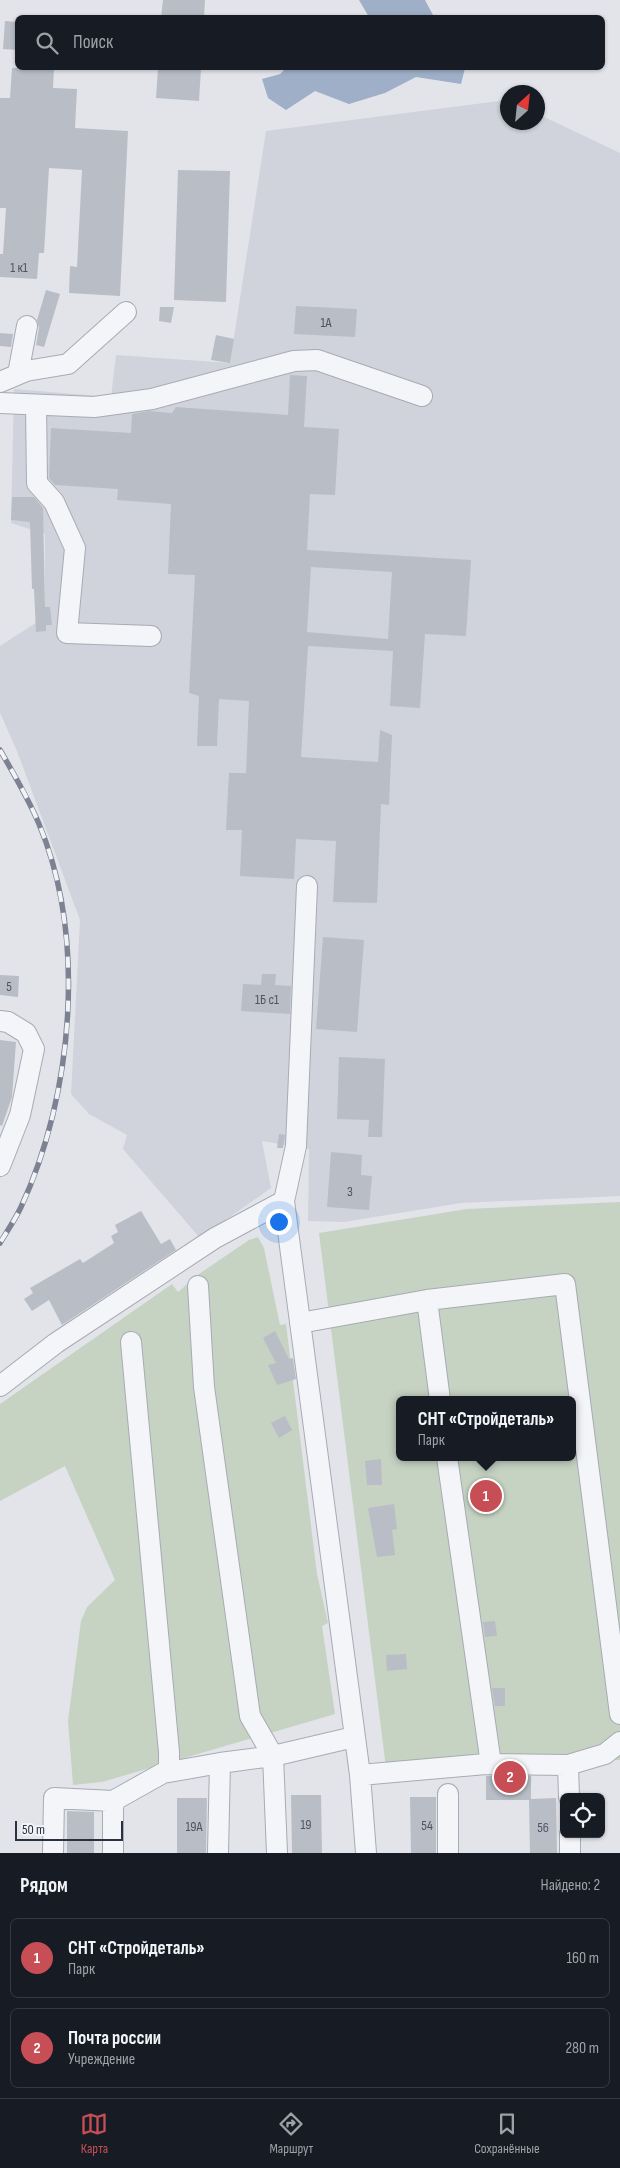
<!DOCTYPE html>
<html lang="ru">
<head>
<meta charset="utf-8">
<style>
  body { margin:0; font-family:"Sofia Sans Condensed",sans-serif; background:#242831; color:#f1f3f6 }
  .controls { position:absolute; right:15px; bottom:15px; display:grid; overflow:hidden; border-radius:8px; box-shadow:0 1px 4px #0004 }
  .controls button { width:45px; height:45px; display:grid; place-items:center; padding:0; border:0; border-bottom:1px solid #363941; background:#171b24; color:#f1f3f6; font:25px sans-serif }
  .compass { position:absolute; left:500px; top:85px; width:45px; height:45px; border-radius:50%; background:#171b24; box-shadow:0 1px 4px #0004; rotate:27deg }
  .scale { position:absolute; left:15px; bottom:12px; width:108px; box-sizing:border-box; padding-left:5px; border:2px solid #2b3141; border-top:0; font-size:14px; line-height:18px; white-space:nowrap; color:#2b3141; -webkit-text-stroke:4px #f1f3f7; paint-order:stroke }
  .you { position:absolute; left:278px; top:1221px; width:18px; height:18px; margin:-12px; border:4px solid #fff; border-radius:50%; background:#1a73e8; box-shadow:0 0 0 8px #1a73e833 }
  .badge { display:grid; place-items:center; width:32px; height:32px; border-radius:50%; background:#c74e55; color:#fff; font-size:16px; font-weight:700 }
  .pin { position:absolute; translate:-50% -50%; border:2px solid #fff; box-shadow:0 1px 5px #0006 }
  .popup { position:absolute; left:396px; top:1396px; width:180px; height:65px; box-sizing:border-box; display:grid; place-content:center; border-radius:8px; background:#171b24; filter:drop-shadow(0 1px 4px #0005); font-size:16px; white-space:nowrap; color:#9ea1a6 }
  .popup b { font-size:19px; color:#f1f3f6 }
  .popup::after { content:''; position:absolute; left:50%; top:100%; margin-left:-10px; border:10px solid transparent; border-top-color:#171b24 }
  .list { margin:0; padding:0; list-style:none }
  h2 { display:flex; justify-content:space-between; align-items:center; height:65px; margin:0; padding:0 20px; font-size:21px }
  h2 small { font-size:16px; font-weight:400; color:#9ea1a6 }
  .list li { display:grid; grid-template-columns:32px 1fr auto; gap:15px; align-items:center; box-sizing:border-box; height:80px; margin:0 10px 10px; padding:0 10px; border:1px solid #363941; border-radius:8px }
  .list b { display:block; font-size:19px; white-space:nowrap }
  .list p { margin:0; font-size:16px; white-space:nowrap; color:#9ea1a6 }
  .list em { font-size:16px; font-style:normal; color:#9ea1a6 }
  .icon { flex:none; width:28px; height:28px; fill:none; stroke:currentColor; stroke-width:2; stroke-linecap:round; stroke-linejoin:round }
  .map { position:relative; flex:none; width:620px; height:1853px; overflow:hidden }
  .search { position:absolute; background:#171b24; box-shadow:0 1px 4px #0004; left:15px; right:15px; top:15px; height:55px; display:flex; align-items:center; gap:12px; box-sizing:border-box; padding:0 18px; border-radius:8px; color:#9ea1a6; font-size:19px }
  .sheet { height:245px; background:#171b24 }
  nav { display:flex; justify-content:space-around; align-items:center; box-sizing:border-box; height:70px; border-top:1px solid #363941; background:#171b24; font-size:14px; color:#9ea1a6 }
  nav a { display:grid; justify-items:center; gap:2px }
  nav .on { color:#c74e55 }
  .map>svg:first-child { display:block }
  .built { fill:#d0d3db }
  .green { fill:#c6d3c3; fill-rule:evenodd }
  .water { fill:#9fafc8 }
  .building { fill:#b9bdc6; fill-rule:evenodd }
  .lines { fill:none; stroke-linecap:round; stroke-linejoin:round }
  .minor-casing { stroke:#a7abb4; stroke-width:22 }
  .minor { stroke:#f4f5f8; stroke-width:20 }
  .rail-casing { stroke:#7c8292; stroke-width:5.5 }
  .rail { stroke:#f1f3f7; stroke-width:4; stroke-dasharray:11; stroke-linecap:butt }
  .labels { text-anchor:middle; stroke-width:4.5; stroke-linejoin:round; paint-order:stroke }
  .number-label { font-size:14px; fill:#4e5462 }
</style>
</head>
<body>
<div class="map">
<svg width="620" height="1853" viewBox="0 0 620 1853">
  <rect width="100%" height="100%" fill="#e2e4ea"/>
  <path class="built" d="M 507,100 L 508,122 L 538,122 L 538,114 L 620,153 L 620,1196 L 461,1203 L 344,1222 L 308,1221 L 309,1149 L 262,1141 L 271,1188 L 200,1238 L 123,1149 L 127,1135 L 89,1114 L 71,1094 L 80,920 L 17,751 L 0,713 L 0,646 L 45,617 L 45,534 L 11,523 L 14,389 L 111,397 L 116,355 L 230,363 L 266,131 Z"/>
  <path class="green" d="M 620,1202 L 620,1760 L 482,1760 L 386,1768 L 319,1233 L 467,1209 ZM 400,1400 L 572,1400 L 572,1457 L 400,1457 Z
    M 258,1237 L 264,1248 L 280,1325 L 286,1324 L 317,1574 L 328,1623 L 322,1626 L 335,1714 L 102,1782 L 73,1785 L 68,1721 L 81,1621 L 87,1607 L 115,1580 L 65,1466 L 0,1501 L 0,1404 L 172,1284 L 178,1292 L 199,1274 L 249,1240 Z"/>
  <path class="water" d="M 359,0 L 425,0 L 434,17 L 369,17 Z
    M 286,68 L 465,68 L 461,84 L 416,77 L 385,93 L 349,104 L 315,91 L 286,110 L 268,98 L 262,79 L 280,74 Z"/>
  <path class="building" d="M 163,0 L 205,0 L 204,18 L 161,18 Z
    M 5,21 L 18,22 L 18,50 L 3,49 Z
    M 12,68 L 54,68 L 53,88 L 77,89 L 75,128 L 128,131 L 120,296 L 69,293 L 70,266 L 77,267 L 82,170 L 49,168 L 44,253 L 39,253 L 37,279 L 0,277 L 0,254 L 3,254 L 6,208 L 0,208 L 0,98 L 10,98 Z
    M 158,68 L 201,68 L 199,101 L 156,98 Z
    M 178,170 L 230,171 L 226,302 L 174,300 Z
    M 46,290 L 60,294 L 44,347 L 36,345 L 39,328 L 37,320 Z
    M 296,306 L 357,309 L 355,337 L 294,334 Z
    M 160,307 L 174,307 L 171,323 L 159,321 Z
    M 0,333 L 13,334 L 11,347 L 0,346 Z
    M 216,335 L 234,339 L 230,363 L 211,360 Z
    M 290,375 L 307,376 L 304,427 L 339,429 L 335,495 L 310,494 L 307,550 L 471,560 L 466,636 L 425,634 L 420,708 L 390,706 L 393,651 L 308,646 L 301,757 L 378,762 L 380,730 L 392,735 L 389,805 L 381,804 L 377,903 L 333,902 L 336,841 L 296,839 L 294,879 L 240,876 L 242,830 L 226,830 L 229,773 L 246,773 L 249,701 L 219,699 L 217,746 L 197,746 L 199,696 L 189,693 L 195,575 L 168,574 L 171,504 L 117,500 L 118,489 L 55,485 L 49,478 L 51,428 L 131,433 L 132,414 L 149,411 L 172,413 L 176,407 L 288,415 ZM 311,567 L 392,572 L 388,639 L 307,632 Z
    M 12,497 L 34,497 L 43,508 L 45,607 L 50,607 L 52,625 L 46,625 L 46,631 L 36,632 L 34,589 L 32,589 L 30,522 L 11,520 Z
    M 323,937 L 364,940 L 357,1032 L 316,1029 Z
    M 262,974 L 276,974 L 275,985 L 291,986 L 290,1014 L 241,1011 L 243,984 L 261,985 Z
    M 0,975 L 19,976 L 18,997 L 0,995 Z
    M 0,1040 L 16,1042 L 12,1097 L 2,1126 L 0,1125 Z
    M 339,1057 L 385,1059 L 382,1137 L 368,1137 L 369,1120 L 337,1119 Z
    M 279,1134 L 285,1135 L 283,1148 L 277,1148 Z
    M 331,1152 L 362,1155 L 361,1175 L 372,1176 L 369,1210 L 327,1207 Z
    M 141,1211 L 161,1244 L 170,1239 L 176,1250 L 62,1325 L 49,1300 L 32,1311 L 24,1299 L 33,1293 L 30,1288 L 80,1259 L 83,1263 L 114,1243 L 111,1236 L 118,1232 L 115,1225 Z
    M 275,1331 L 289,1359 L 293,1358 L 296,1379 L 277,1385 L 268,1365 L 276,1363 L 263,1338 Z
    M 285,1416 L 292,1430 L 279,1438 L 271,1423 Z
    M 381,1459 L 382,1485 L 367,1485 L 365,1461 Z
    M 394,1504 L 397,1529 L 392,1530 L 395,1555 L 377,1557 L 368,1508 Z
    M 495,1621 L 497,1636 L 485,1637 L 483,1622 Z
    M 406,1654 L 407,1669 L 387,1671 L 386,1655 Z
    M 492,1688 L 505,1688 L 505,1706 L 495,1706 Z
    M 486,1776 L 531,1776 L 531,1799 L 556,1798 L 557,1853 L 530,1853 L 529,1800 L 486,1800 Z
    M 291,1795 L 321,1795 L 322,1853 L 292,1853 Z
    M 410,1797 L 436,1797 L 436,1853 L 411,1853 Z
    M 177,1798 L 207,1798 L 206,1853 L 177,1853 Z
    M 67,1811 L 94,1812 L 94,1853 L 67,1853 Z"/>
  <g class="lines">
    <defs>
      <path id="minor" d="M 18,374 L 27,326
        M 0,382 L 26,371 L 68,364 L 126,312
        M 0,403 L 94,407 L 152,399 L 294,361 L 317,360 L 422,396
        M 36,405 L 37,483 L 54,502 L 75,548 L 67,633 L 151,636
        M 307,886 L 296,1146 L 284,1201 L 360,1775 L 366,1853
        M 0,1021 L 8,1022 L 26,1033 L 34,1049 L 20,1115 L 0,1166
        M 198,1286 L 204,1387 L 250,1716 L 273,1756 L 277,1853
        M 427,1300 L 565,1284 L 620,1714
        M 300,1323 L 427,1300 L 440,1400
        M 131,1342 L 169,1752 L 169,1772
        M 0,1386 L 56,1343 L 215,1238 L 284,1201
        M 447,1457 L 491,1764
        M 568,1765 L 605,1754 L 620,1742
        M 360,1775 L 486,1764 L 568,1765 L 569,1797
        M 570,1834 L 570,1853
        M 53,1853 L 54,1798 L 113,1801 L 163,1773 L 220,1763
        M 113,1853 L 113,1801
        M 218,1853 L 220,1763 L 273,1756 L 354,1737
        M 448,1853 L 448,1794"/>
    </defs>
    <use href="#minor" class="minor-casing"/>
    <use href="#minor" class="minor"/>
    <defs>
      <path id="rail" d="M 0,750 C 14,774 28,798 39,824 C 87,939 73,1095 21,1207 C 15,1220 7,1231 0,1243"/>
    </defs>
    <use href="#rail" class="rail-casing"/>
    <use href="#rail" class="rail"/>
  </g>
  <g class="labels">
    <g class="number-label">
      <text x="19" y="272">1 к1</text>
      <text x="326" y="327">1А</text>
      <text x="9" y="991">5</text>
      <text x="267" y="1004">1Б с1</text>
      <text x="350" y="1196">3</text>
      <text x="306" y="1829">19</text>
      <text x="427" y="1830">54</text>
      <text x="194" y="1831">19А</text>
      <text x="543" y="1832">56</text>
    </g>
  </g>
</svg>
<div class="controls">
<button><svg class="icon" aria-label="locate" viewBox="0 0 24 24"><circle cx="12" cy="12" r="6"/><path d="M12 2v4M12 18v4M2 12h4M18 12h4"/></svg></button>
</div>
<svg class="compass" viewBox="-18 -18 36 36"><path d="M0-13l5 13h-10z" fill="#e53935"/><path d="M0 13l5-13h-10z" fill="#9ea1a6"/></svg>
<div class="scale">50 m</div>
<div class="you"></div>
<div class="pin badge" style="left:486px;top:1496px">1</div>
<div class="popup"><b>СНТ «Стройдеталь»</b>Парк</div>
<div class="pin badge" style="left:510px;top:1777px">2</div>
<div class="search"><svg class="icon" aria-label="search" viewBox="0 0 24 24"><circle cx="10" cy="10" r="6"/><path d="M15 15l6 6"/></svg>Поиск</div>
</div>
<section class="sheet">
<h2>Рядом<small>Найдено: 2</small></h2>
<ul class="list">
<li><span class="badge">1</span><div><b>СНТ «Стройдеталь»</b><p>Парк</p></div><em>160 m</em></li>
<li><span class="badge">2</span><div><b>Почта россии</b><p>Учреждение</p></div><em>280 m</em></li>
</ul>
</section>
<nav>
<a class="on"><svg class="icon" aria-label="map" viewBox="0 0 24 24"><path d="M3 6l6-2 6 2 6-2v14l-6 2-6-2-6 2zM9 4v14M15 6v14"/></svg>Карта</a>
<a><svg class="icon" aria-label="directions" viewBox="0 0 24 24"><path d="M12 3l9 9-9 9-9-9zM9 14v-3h6M13 9l2 2-2 2"/></svg>Маршрут</a>
<a><svg class="icon" aria-label="saved" viewBox="0 0 24 24"><path d="M7 4h10v16l-5-4-5 4z"/></svg>Сохранённые</a>
</nav>
</body>
</html>
